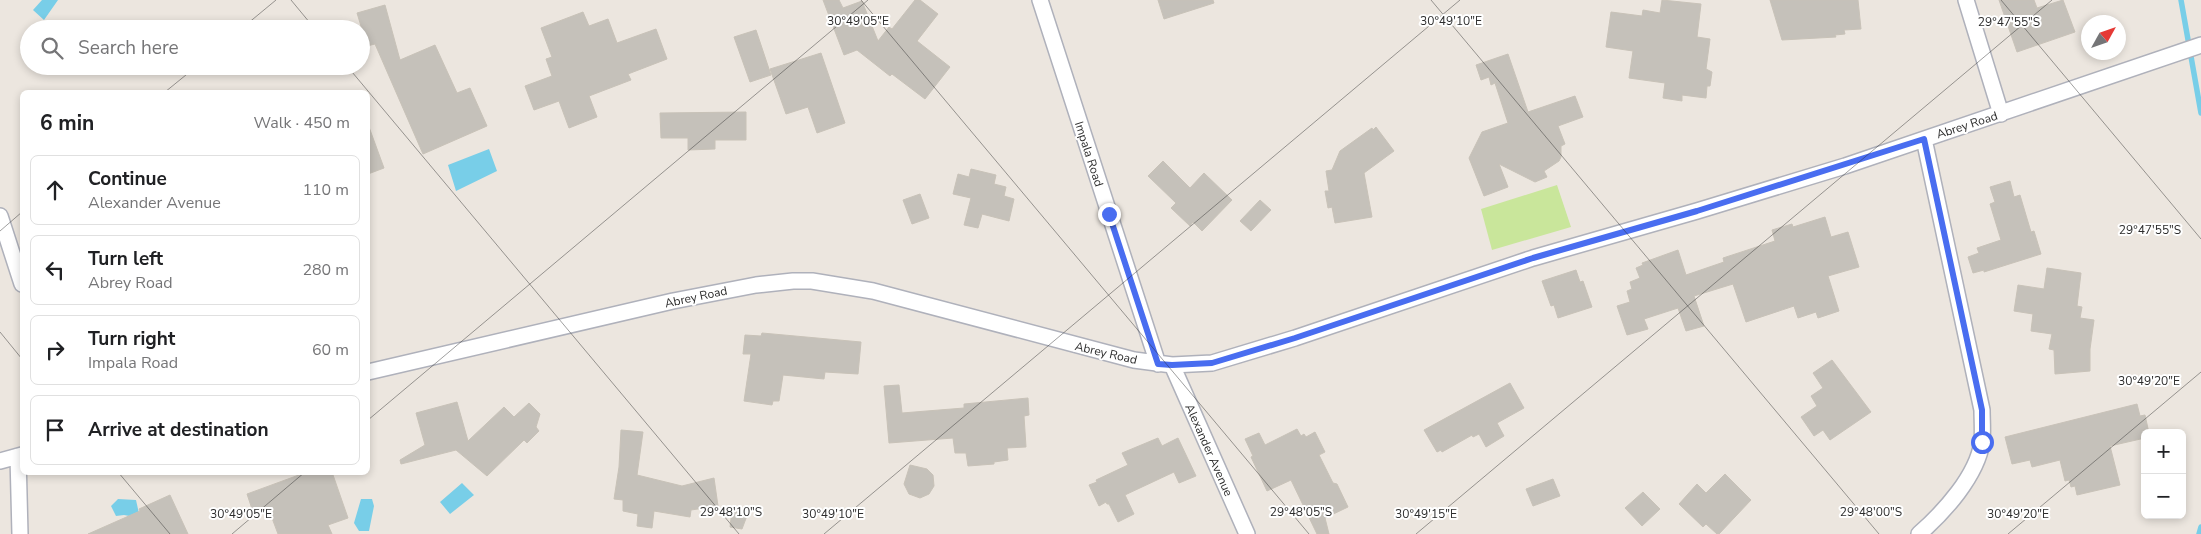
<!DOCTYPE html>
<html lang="en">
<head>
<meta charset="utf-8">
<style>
  body { margin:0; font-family:"Nunito Sans",sans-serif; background:#f6f6f6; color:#202124 }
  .controls { position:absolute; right:15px; bottom:15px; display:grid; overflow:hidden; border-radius:8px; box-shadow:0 2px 8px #0003 }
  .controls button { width:45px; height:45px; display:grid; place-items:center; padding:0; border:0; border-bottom:1px solid #e0e0e0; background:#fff; color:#202124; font:25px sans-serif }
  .compass { position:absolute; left:2081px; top:15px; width:45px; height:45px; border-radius:50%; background:#fff; box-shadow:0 2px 8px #0003; rotate:50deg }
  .stop { position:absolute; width:15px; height:15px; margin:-11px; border:4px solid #496df0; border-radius:50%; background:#fff }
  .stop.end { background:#496df0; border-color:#fff; box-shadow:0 1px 5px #0008 }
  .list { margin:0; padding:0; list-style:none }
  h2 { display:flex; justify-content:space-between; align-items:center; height:65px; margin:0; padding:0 20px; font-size:21px }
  h2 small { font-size:16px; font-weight:400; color:#757577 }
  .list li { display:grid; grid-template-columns:32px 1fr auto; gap:15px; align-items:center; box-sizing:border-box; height:70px; margin:0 10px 10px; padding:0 10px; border:1px solid #e0e0e0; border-radius:8px }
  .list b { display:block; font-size:19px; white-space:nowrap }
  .list p { margin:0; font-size:16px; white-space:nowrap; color:#757577 }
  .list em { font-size:16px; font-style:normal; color:#757577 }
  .icon { flex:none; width:28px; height:28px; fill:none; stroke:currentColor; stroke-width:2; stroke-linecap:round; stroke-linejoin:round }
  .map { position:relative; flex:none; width:2201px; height:534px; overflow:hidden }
  .search { position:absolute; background:#fff; box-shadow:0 2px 8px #0003; left:20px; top:20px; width:350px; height:55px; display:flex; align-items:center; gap:12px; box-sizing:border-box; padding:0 18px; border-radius:28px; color:#757577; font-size:19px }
  .panel { position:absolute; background:#fff; box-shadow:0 2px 8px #0003; left:20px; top:90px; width:350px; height:385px; border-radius:8px }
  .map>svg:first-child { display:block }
  .pitch { fill:#c9e69b }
  .water { fill:#78cee8 }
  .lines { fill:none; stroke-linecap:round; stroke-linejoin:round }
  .stream { stroke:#78cee8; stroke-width:5.5 }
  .building { fill:#c5c1ba; stroke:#c8c2b8 }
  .street-casing { stroke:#afb1bb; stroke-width:18 }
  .street { stroke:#fff; stroke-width:15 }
  .route { stroke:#496df0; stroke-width:6 }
  .ticks { fill:none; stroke:#2c2c2c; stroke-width:1; stroke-opacity:0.45 }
  .labels { text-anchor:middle; stroke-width:4; stroke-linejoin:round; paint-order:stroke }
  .street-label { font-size:12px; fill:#2c2c2c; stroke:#fff }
  .ticks-label { font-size:12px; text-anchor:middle; fill:#2c2c2c; stroke:#fff; stroke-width:4; stroke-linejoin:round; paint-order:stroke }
</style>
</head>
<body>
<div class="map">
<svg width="2201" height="534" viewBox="0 0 2201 534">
  <rect width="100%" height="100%" fill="#ece6df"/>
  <path class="pitch" d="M 1557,185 L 1571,227 L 1492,250 L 1481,209 Z"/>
  <path class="water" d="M 42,0 L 58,0 L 44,20 L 33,10 Z
    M 489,149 L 497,171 L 456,191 L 448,165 Z
    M 462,483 L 474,495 L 450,514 L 440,502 Z
    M 118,499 L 136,500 L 140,518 L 124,515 L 116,516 L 111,506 Z
    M 361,499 L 372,499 L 374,506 L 369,531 L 359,531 L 354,523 Z"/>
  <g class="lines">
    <path class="stream" d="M 2181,0 L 2201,113
      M 2199,534 L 2201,527"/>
  </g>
  <path class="building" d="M 823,0 L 839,0 L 843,8 L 862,1 L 878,41 L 889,27 L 892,29 L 915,0 L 920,0 L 938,14 L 917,41 L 950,67 L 925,99 L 892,74 L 890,76 L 857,50 L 844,55 Z
    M 1158,0 L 1213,0 L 1214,3 L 1164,19 Z
    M 1662,0 L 1701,4 L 1697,37 L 1710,39 L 1706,69 L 1712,72 L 1710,86 L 1707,86 L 1706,98 L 1682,95 L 1682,101 L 1663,98 L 1665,83 L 1629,78 L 1633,51 L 1606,47 L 1611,12 L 1642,16 L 1643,10 L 1660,13 Z
    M 1770,0 L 1858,0 L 1861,29 L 1844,30 L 1845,34 L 1835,35 L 1836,37 L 1782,40 Z
    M 1999,0 L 2034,0 L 2037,8 L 2063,0 L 2075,32 L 2017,52 Z
    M 385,5 L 400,60 L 435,45 L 457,93 L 470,88 L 487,126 L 423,154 L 375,44 L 367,46 L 357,13 Z
    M 583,12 L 589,26 L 608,19 L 617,43 L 656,29 L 667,59 L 628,74 L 631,80 L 589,96 L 597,117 L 569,128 L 559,101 L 534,110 L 525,86 L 552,76 L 546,59 L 552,57 L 541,28 Z
    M 756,30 L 771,75 L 750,82 L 734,37 Z
    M 821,53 L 845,123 L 817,133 L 808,107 L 786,114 L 770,69 Z
    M 1508,54 L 1528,112 L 1575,96 L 1583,117 L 1558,126 L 1565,144 L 1561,146 L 1561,157 L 1559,161 L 1544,171 L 1547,177 L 1535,182 L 1499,164 L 1508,187 L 1484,196 L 1469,158 L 1482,132 L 1508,123 L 1495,83 L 1491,85 L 1489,77 L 1481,80 L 1476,65 Z
    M 746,112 L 746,140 L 715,140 L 715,149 L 688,150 L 688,138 L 661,138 L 660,113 Z
    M 368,127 L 369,127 L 384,168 L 368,174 Z
    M 1376,127 L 1394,151 L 1364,173 L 1372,217 L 1335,223 L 1332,207 L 1328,208 L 1325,191 L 1329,191 L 1326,171 L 1332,170 L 1340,151 L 1372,128 L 1373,130 Z
    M 1163,161 L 1190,188 L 1204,173 L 1232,200 L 1202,231 L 1193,222 L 1190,226 L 1171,208 L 1176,203 L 1148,176 Z
    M 971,169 L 996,175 L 994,184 L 1006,187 L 1004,196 L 1014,199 L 1009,221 L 982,214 L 978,228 L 964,225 L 971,198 L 953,194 L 958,174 L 969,177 Z
    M 2010,181 L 2014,197 L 2020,195 L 2031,232 L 2034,231 L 2041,254 L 1984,272 L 1984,270 L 1973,273 L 1968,257 L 1979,253 L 1977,248 L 2001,240 L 1990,204 L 1995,202 L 1990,187 Z
    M 920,194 L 929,218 L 912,224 L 903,200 Z
    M 1260,200 L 1271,210 L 1251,231 L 1240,221 Z
    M 1825,217 L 1831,237 L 1848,232 L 1859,267 L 1828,276 L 1839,311 L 1818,318 L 1816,312 L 1798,318 L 1794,306 L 1746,322 L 1733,284 L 1694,296 L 1704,326 L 1686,331 L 1678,308 L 1644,319 L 1648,329 L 1627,335 L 1617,306 L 1630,302 L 1627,291 L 1632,289 L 1630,282 L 1640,278 L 1636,268 L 1643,265 L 1642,263 L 1678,250 L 1686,275 L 1724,262 L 1723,258 L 1775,241 L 1772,230 L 1792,224 L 1793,227 Z
    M 2047,268 L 2081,273 L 2077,306 L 2082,307 L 2080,318 L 2094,320 L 2090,349 L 2090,371 L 2055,374 L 2054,350 L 2049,349 L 2052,334 L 2031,331 L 2033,314 L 2014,311 L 2018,285 L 2044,289 Z
    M 1576,270 L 1580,282 L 1583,281 L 1592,307 L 1558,318 L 1554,305 L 1551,306 L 1542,281 Z
    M 762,333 L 861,342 L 858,374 L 825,372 L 824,379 L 783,375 L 779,401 L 773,401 L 772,405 L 744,401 L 751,354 L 743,354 L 745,335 L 761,336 Z
    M 1832,360 L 1871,412 L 1830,440 L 1823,430 L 1814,436 L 1801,417 L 1817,406 L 1811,396 L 1823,388 L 1813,373 Z
    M 1510,383 L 1524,408 L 1497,423 L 1504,436 L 1486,447 L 1479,434 L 1473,437 L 1472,435 L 1442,452 L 1441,450 L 1437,452 L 1424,430 Z
    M 899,385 L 902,413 L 964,408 L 964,404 L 1028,398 L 1029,415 L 1024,416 L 1026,447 L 1007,448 L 1008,460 L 994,462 L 994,464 L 968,466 L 966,453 L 955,453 L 953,438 L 889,443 L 884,386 Z
    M 457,402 L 468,441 L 504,407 L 514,417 L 529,403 L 540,414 L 536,427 L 539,431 L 527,443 L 524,440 L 487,476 L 456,450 L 401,464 L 400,460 L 425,445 L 416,413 Z
    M 2137,404 L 2140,416 L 2145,415 L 2149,433 L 2145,433 L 2145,438 L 2110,446 L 2120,485 L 2077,495 L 2075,486 L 2071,487 L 2069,480 L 2065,481 L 2060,460 L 2032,467 L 2030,460 L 2012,464 L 2005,437 Z
    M 1297,429 L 1301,436 L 1304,434 L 1306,437 L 1315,432 L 1325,452 L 1319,455 L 1333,483 L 1337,484 L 1348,507 L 1325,518 L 1329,534 L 1317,534 L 1291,480 L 1267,491 L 1251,457 L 1253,456 L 1245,439 L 1259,433 L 1265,445 Z
    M 621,430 L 643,432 L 637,475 L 682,486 L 714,478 L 718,506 L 691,510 L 690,517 L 654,511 L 652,528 L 637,526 L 638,514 L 623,511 L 623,500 L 614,499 L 619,467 Z
    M 1158,438 L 1162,446 L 1178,438 L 1196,476 L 1179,483 L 1174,472 L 1127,494 L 1125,495 L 1134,514 L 1118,522 L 1109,504 L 1107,504 L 1106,502 L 1099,506 L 1089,485 L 1097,482 L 1096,480 L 1128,465 L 1122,453 Z
    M 910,465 L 927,469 L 933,475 L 934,486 L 929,494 L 920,498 L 909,494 L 904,484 Z
    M 307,472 L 332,472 L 348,518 L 328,525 L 332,534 L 278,534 L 269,510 L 254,515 L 247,494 Z
    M 1725,474 L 1751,500 L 1719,534 L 1717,534 L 1706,524 L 1703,527 L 1679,504 L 1697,484 L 1706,493 Z
    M 1553,479 L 1560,496 L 1533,506 L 1526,489 Z
    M 1643,492 L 1660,509 L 1642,526 L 1625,508 Z
    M 170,495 L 188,534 L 88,534 L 140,511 L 139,509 Z
    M 732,510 L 748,513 L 742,529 L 730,527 Z"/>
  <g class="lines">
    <defs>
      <path id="street" d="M 1040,0 L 1158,364
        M 1966,0 L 2001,114
        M 0,216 L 22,284
        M 1172,365 L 1247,534
        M 368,372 L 673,301 L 756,285 L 793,281 L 812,281 L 873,291 L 1134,360 L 1172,365 L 1212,363 L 1295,338 L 1533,258 L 1697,211 L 1845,166 L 2201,45
        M 18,456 L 20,534
        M 0,461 L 22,455
        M 1919,534 C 1944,512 1977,476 1982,442 C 1983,431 1982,420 1982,410 L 1924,139"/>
    </defs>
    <use href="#street" class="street-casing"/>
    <use href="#street" class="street"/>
  </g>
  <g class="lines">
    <path class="route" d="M 1109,214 L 1158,364 L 1172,365 L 1212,363 L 1295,338 L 1533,258 L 1697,211 L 1924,139 L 1982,410 L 1982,442"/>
  </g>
  <path class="ticks" d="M 291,0 L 315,29M 861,0 L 1309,534M 1431,0 L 1879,534M 2001,0 L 2201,239M 241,29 L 276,0M 347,66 L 739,534M 165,92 L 197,66M 0,231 L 22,212M 0,332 L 22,359M 368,420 L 868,0M 118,472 L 170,534M 232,534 L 305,472M 824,534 L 1460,0M 1416,534 L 2052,0M 2008,534 L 2201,372"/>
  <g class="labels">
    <g class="street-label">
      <text transform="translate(1967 125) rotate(-18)" y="4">Abrey Road</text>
      <text transform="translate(1089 154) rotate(72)" y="4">Impala Road</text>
      <text transform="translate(696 297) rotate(-12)" y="4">Abrey Road</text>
      <text transform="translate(1106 353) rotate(13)" y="4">Abrey Road</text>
      <text transform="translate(1209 450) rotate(66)" y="4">Alexander Avenue</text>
    </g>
  </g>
  <g class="ticks-label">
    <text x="858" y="25">30°49'05"E</text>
    <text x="1451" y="25">30°49'10"E</text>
    <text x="2009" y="26">29°47'55"S</text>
    <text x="2150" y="234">29°47'55"S</text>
    <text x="2149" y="385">30°49'20"E</text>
    <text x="731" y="516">29°48'10"S</text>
    <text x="1301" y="516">29°48'05"S</text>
    <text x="1871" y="516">29°48'00"S</text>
    <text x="241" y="518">30°49'05"E</text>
    <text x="833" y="518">30°49'10"E</text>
    <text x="1426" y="518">30°49'15"E</text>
    <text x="2018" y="518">30°49'20"E</text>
  </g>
</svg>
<div class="controls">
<button>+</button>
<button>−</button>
</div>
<svg class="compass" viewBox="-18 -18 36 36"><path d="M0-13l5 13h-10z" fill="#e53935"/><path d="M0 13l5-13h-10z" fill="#757577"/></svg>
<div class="stop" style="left:1982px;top:442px"></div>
<div class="stop end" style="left:1109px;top:214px"></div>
<div class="search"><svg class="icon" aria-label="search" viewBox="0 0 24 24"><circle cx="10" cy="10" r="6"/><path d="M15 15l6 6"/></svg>Search here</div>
<section class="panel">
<h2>6 min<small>Walk · 450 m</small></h2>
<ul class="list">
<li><svg class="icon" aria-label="ahead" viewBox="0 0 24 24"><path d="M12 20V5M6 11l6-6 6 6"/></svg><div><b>Continue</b><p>Alexander Avenue</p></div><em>110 m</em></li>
<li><svg class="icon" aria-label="left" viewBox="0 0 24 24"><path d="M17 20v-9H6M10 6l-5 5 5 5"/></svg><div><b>Turn left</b><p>Abrey Road</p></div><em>280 m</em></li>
<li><svg class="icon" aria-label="right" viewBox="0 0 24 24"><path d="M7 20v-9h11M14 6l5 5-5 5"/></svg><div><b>Turn right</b><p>Impala Road</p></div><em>60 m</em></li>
<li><svg class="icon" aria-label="arrive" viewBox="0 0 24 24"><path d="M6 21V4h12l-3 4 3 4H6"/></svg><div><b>Arrive at destination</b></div></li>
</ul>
</section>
</div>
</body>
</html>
